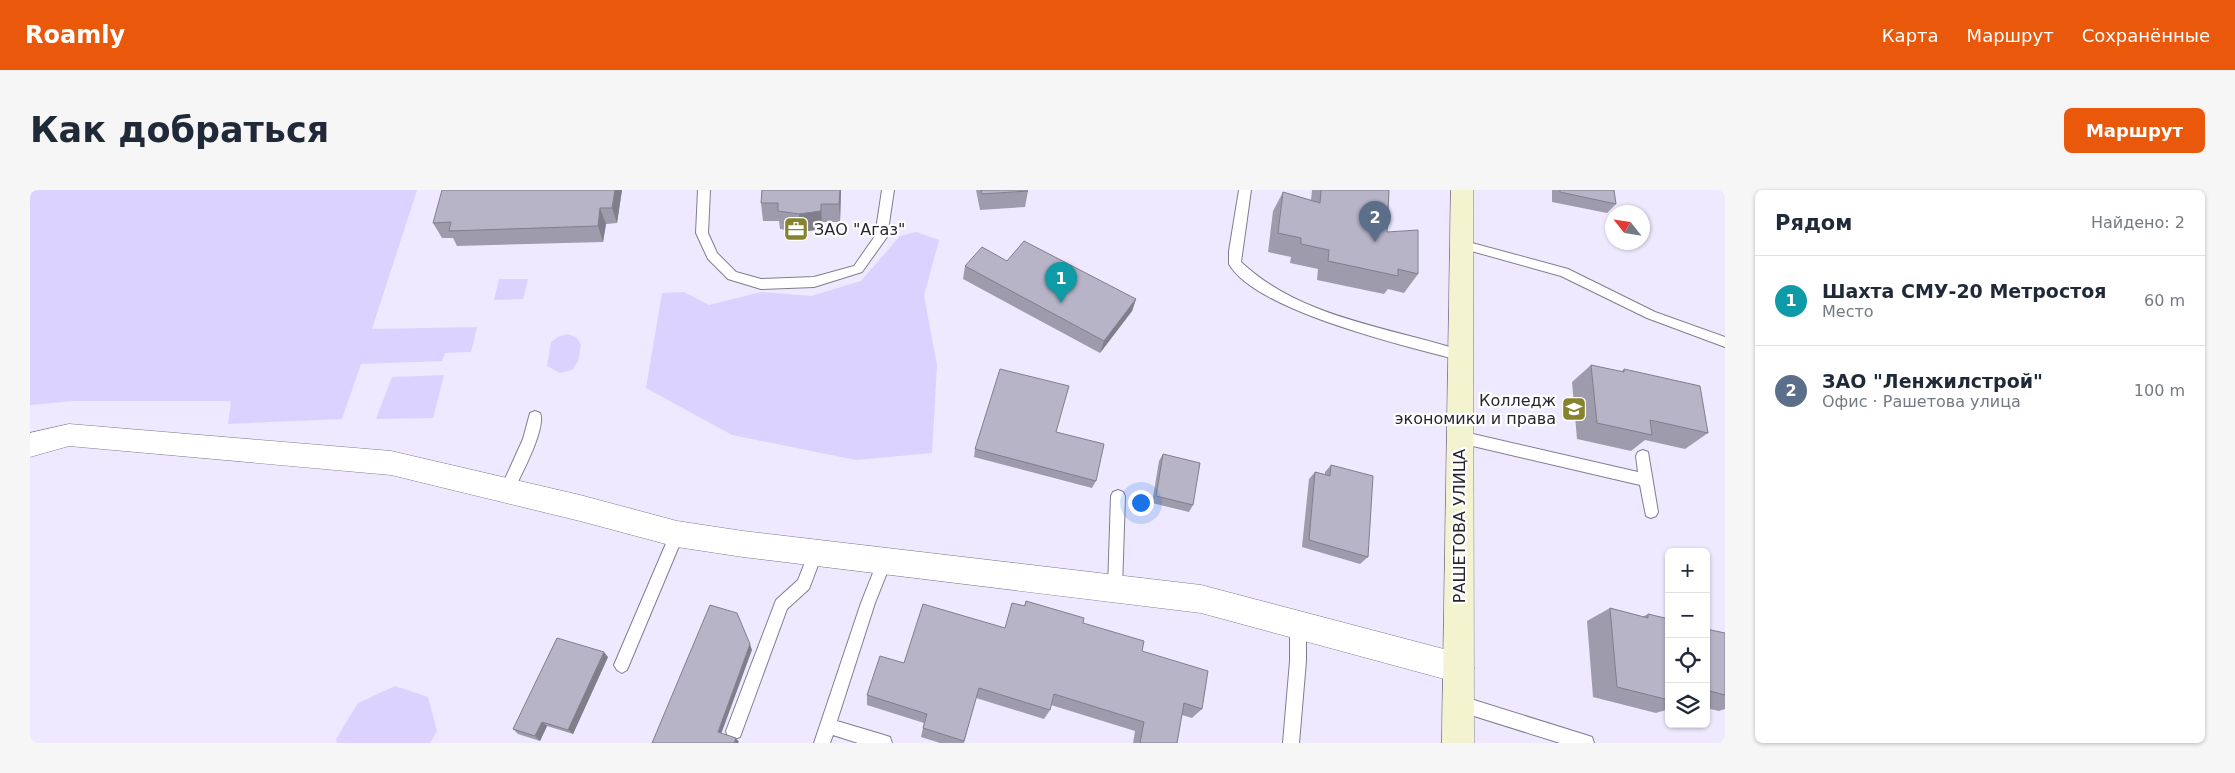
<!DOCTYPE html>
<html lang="ru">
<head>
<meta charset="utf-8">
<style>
  body { margin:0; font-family:"DejaVu Sans",sans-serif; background:#f6f6f7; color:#1f2937 }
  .controls { position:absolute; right:15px; bottom:15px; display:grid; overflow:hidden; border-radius:8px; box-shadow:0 1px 4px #0004 }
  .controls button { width:45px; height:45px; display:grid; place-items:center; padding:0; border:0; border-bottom:1px solid #e0e1e3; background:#fff; color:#1f2937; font:25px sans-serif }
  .compass { position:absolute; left:1575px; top:15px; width:45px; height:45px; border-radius:50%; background:#fff; box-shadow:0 1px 4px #0004; rotate:300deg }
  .you { position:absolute; left:1110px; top:312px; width:18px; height:18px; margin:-12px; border:4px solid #fff; border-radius:50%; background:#1a73e8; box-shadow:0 0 0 8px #1a73e833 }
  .badge { display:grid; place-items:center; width:32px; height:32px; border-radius:50%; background:#ea580c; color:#fff; font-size:16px; font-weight:700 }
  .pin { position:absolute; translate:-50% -41px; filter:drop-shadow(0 1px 2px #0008) }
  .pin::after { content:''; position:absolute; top:26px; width:18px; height:15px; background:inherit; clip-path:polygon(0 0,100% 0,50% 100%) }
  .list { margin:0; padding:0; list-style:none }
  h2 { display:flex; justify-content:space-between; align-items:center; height:65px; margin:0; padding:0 20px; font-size:21px }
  h2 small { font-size:16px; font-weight:400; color:#747a83 }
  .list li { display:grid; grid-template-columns:32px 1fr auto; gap:15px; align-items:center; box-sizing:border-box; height:90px; padding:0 20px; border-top:1px solid #e0e1e3 }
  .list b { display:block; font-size:19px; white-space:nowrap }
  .list p { margin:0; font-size:16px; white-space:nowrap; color:#747a83 }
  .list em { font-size:16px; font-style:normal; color:#747a83 }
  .icon { flex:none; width:28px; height:28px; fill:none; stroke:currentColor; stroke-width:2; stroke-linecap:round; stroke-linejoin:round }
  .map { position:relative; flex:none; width:1695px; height:553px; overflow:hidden; border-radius:8px }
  header { display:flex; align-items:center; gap:30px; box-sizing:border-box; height:70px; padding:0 25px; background:#ea580c; color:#fff }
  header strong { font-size:24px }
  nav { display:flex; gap:28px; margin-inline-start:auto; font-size:18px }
  .intro { display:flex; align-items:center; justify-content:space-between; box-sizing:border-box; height:120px; padding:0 30px }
  h1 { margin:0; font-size:35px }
  .button { padding:12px 22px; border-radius:8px; background:#ea580c; color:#fff; font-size:18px; font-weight:700 }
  main { display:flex; gap:30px; padding:0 30px }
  aside { flex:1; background:#fff; border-radius:8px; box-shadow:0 1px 4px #0004 }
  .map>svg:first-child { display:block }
  .green { fill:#dcd2ff }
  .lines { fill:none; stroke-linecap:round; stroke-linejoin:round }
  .lane-casing { stroke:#817d90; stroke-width:2 }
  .street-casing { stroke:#817d90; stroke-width:1 }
  .secondary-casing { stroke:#817d90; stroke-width:1 }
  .lane { fill:#fff; fill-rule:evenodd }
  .street { fill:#fff; fill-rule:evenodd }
  .secondary { fill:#f4f3d0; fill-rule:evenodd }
  .wall { fill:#9e9bac }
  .shaded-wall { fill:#817e8c }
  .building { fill:#b8b4c8; stroke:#817e8c }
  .labels { text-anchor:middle; stroke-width:4.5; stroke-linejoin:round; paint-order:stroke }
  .poi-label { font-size:16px; fill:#27262d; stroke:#fff; text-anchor:start }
  .street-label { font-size:16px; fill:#27262d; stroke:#fff }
</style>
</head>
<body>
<header>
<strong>Roamly</strong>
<nav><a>Карта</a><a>Маршрут</a><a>Сохранённые</a></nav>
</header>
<div class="intro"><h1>Как добраться</h1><a class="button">Маршрут</a></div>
<main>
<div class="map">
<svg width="1695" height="553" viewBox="0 0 1695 553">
  <rect width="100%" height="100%" fill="#eee9fe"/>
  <path class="green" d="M 0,0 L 387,0 L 342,139 L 447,137 L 441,162 L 415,163 L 412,171 L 331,174 L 312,229 L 198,234 L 201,211 L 43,211 L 0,215 Z
    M 886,42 L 909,50 L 894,106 L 907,175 L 902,263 L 826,270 L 702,245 L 616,198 L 632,103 L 654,102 L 679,115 L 731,102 L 781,106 L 831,91 L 870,46 Z
    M 469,89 L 498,89 L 493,109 L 464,110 Z
    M 537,144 L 546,147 L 551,155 L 548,171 L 542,180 L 530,183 L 517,176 L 521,152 L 528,147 Z
    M 414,185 L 403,228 L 346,229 L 362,187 Z
    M 365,496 L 398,507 L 407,541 L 400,553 L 307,553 L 306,549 L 328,513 Z"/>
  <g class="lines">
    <defs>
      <path id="lane" d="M 668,0 L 680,0 L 678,43 L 687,63 L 706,82 L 731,89 L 784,87 L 824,76 L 845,46 L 852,0 L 864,0 L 857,47 L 832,82 L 784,97 L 731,99 L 698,89 L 678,69 L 666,43 Z
        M 1209,0 L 1221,0 L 1211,72 C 1272,129 1360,137 1436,162 L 1437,166 L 1436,170 L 1431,171 L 1420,168 C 1369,154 1225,120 1199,74 L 1199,61 Z
        M 1431,50 L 1538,79 L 1625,122 L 1695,147 L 1695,157 L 1617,128 L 1531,86 L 1427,57 L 1425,54 L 1427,51 Z
        M 505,221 L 510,223 C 517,238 489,289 482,304 L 477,306 L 472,304 L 470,300 L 493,249 L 500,223 Z
        M 1430,241 L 1608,282 L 1606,266 L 1608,262 L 1613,260 L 1618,262 L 1628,322 L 1626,326 L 1621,328 L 1616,326 L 1610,295 L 1430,253 L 1425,251 L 1423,247 L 1425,243 Z
        M 1088,300 L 1093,302 L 1095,306 L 1092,398 L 1090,403 L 1085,405 L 1080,403 L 1078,398 L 1081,306 L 1083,302 Z
        M 647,338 L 652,339 L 654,344 L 597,480 L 592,483 L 587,480 L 584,475 L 640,344 L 642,339 Z
        M 786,355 L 791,357 L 793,362 L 779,399 L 757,419 L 710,547 L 704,549 L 698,547 L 696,541 L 746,410 L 768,390 L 781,357 Z
        M 855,363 L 860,365 L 862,370 L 845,413 L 807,531 L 854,545 L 860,547 L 862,553 L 828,553 L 803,545 L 800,553 L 784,553 L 831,413 L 850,365 Z
        M 1268,427 L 1273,429 L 1276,434 L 1276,471 L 1269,553 L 1253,553 L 1260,471 L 1260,434 L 1263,429 Z
        M 1428,505 L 1556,545 L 1562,547 L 1564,553 L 1530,553 L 1428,521 L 1422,519 L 1420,513 L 1422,507 Z"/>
      <path id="street" d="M 39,234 L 361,261 L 550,305 L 647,331 L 713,341 L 1171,395 L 1429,463 L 1440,467 L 1444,478 L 1440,489 L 1429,493 L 1171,423 L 713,367 L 647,357 L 550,331 L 361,285 L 39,256 L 0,267 L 0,243 Z"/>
      <path id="secondary" d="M 1421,0 L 1443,0 L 1444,553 L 1412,553 Z"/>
    </defs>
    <use href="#lane" class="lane-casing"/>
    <use href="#street" class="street-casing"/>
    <use href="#secondary" class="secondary-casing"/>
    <use href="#lane" class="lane"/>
    <use href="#street" class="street"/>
    <use href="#secondary" class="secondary"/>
  </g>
  <path class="wall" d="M 592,0 L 587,33 L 576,34 L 573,52 L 427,56 L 423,48 L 412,48 L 403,33 Z
    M 732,0 L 811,0 L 810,32 L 792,32 L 792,39 L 771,42 L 750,39 L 749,31 L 733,31 L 731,13 Z
    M 946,0 L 997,0 L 998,1 L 995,17 L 950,20 Z
    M 1282,0 L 1359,0 L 1357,42 L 1388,84 L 1374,103 L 1358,99 L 1354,104 L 1287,90 L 1288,79 L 1260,73 L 1261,67 L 1238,62 L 1243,21 L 1253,2 L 1281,10 Z
    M 1522,0 L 1584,0 L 1586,14 L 1577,23 L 1522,12 Z
    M 935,76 L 1106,109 L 1102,121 L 1070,163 L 933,89 Z
    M 1561,175 L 1591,182 L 1594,179 L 1678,243 L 1655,259 L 1615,250 L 1601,261 L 1547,249 L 1542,192 Z
    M 1026,242 L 1066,291 L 1062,298 L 944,267 L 945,259 Z
    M 1133,264 L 1163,315 L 1159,322 L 1122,313 L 1129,271 Z
    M 1301,275 L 1338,367 L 1330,374 L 1272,357 L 1279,289 L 1285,282 L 1295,284 L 1295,282 Z
    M 996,411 L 1053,433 L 1112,461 L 1172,519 L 1162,528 L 1152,525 L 1147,553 L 1103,553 L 1105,541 L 1021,515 L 1020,520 L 1014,529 L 946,508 L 934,553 L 910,553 L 891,547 L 894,533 L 837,515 L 837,505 L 874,473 L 975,438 L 982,413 L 994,416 Z
    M 1580,418 L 1612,427 L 1618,424 L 1639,429 L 1639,519 L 1626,523 L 1563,507 L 1557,431 Z
    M 1676,439 L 1695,443 L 1695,519 L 1689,521 L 1676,518 Z
    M 578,467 L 543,544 L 517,536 L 510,551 L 488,544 L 483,539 Z"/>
  <path class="shaded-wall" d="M 585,0 L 592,0 L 587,33 L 582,18 Z
    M 810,0 L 811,0 L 810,32 L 809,14 Z
    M 791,14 L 792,39 L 771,42 L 769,24 Z
    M 570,18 L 576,34 L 573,52 L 568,36 Z
    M 1106,109 L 1102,121 L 1070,163 L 1074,151 Z
    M 720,454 L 722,460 L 690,547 L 688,542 Z
    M 574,462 L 578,467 L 543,544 L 538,540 Z
    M 512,532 L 517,536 L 510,551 L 505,546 Z
    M 706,548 L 709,552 L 708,553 L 704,553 Z"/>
  <path class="building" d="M 412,0 L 585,0 L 582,18 L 570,18 L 568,36 L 419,41 L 421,32 L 403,33 Z
    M 732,0 L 810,0 L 809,14 L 791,14 L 791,21 L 769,24 L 748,21 L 748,13 L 731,13 Z
    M 951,0 L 997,0 L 998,1 L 952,4 Z
    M 1291,0 L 1359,0 L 1357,42 L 1388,40 L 1388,84 L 1368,79 L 1368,86 L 1298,71 L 1299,60 L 1271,54 L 1271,48 L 1248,43 L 1253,2 L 1290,13 Z
    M 1530,0 L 1584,0 L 1586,14 L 1530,2 Z
    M 994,51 L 1106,109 L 1074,151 L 935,76 L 952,57 L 977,71 Z
    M 1561,175 L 1594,182 L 1594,179 L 1670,196 L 1678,243 L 1620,230 L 1622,245 L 1567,233 Z
    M 970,179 L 1039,196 L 1026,242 L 1074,254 L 1066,291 L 945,259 Z
    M 1133,264 L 1170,273 L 1163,315 L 1126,306 Z
    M 1301,275 L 1343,286 L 1338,367 L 1279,350 L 1285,282 L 1300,286 Z
    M 996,411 L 1054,428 L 1053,433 L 1114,451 L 1112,461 L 1178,481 L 1172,519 L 1154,513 L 1147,553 L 1110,553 L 1114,532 L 1024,504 L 1020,520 L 949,498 L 934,551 L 893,538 L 897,524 L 837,505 L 850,466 L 874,473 L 893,414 L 975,438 L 982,413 L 995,416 Z
    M 680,415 L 707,423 L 720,454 L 688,542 L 706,548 L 704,553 L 622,553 Z
    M 1580,418 L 1618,428 L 1618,424 L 1639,429 L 1639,510 L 1587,497 Z
    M 1676,439 L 1695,443 L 1695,505 L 1676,500 Z
    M 527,448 L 574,462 L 538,540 L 512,532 L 505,546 L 483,539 Z"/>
  <defs>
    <symbol id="office-square" viewBox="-11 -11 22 22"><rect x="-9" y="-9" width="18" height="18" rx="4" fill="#86832c" stroke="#fff"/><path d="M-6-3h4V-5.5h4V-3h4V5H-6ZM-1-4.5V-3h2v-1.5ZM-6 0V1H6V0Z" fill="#fff"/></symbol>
    <symbol id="university-square" viewBox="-11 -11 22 22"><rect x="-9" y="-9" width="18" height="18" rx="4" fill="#86832c" stroke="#fff"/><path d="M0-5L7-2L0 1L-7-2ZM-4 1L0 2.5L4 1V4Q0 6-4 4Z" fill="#fff"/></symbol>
  </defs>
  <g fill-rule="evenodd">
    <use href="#office-square" x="752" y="25" width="28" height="28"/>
    <use href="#university-square" x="1530" y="205" width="28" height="28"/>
  </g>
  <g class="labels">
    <g class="poi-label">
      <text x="784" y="45">ЗАО "Агаз"</text>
      <text x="1526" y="216" text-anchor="end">Колледж<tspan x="1526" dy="18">экономики и права</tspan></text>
    </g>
    <g class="street-label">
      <text transform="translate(1429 336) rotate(-90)" y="6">РАШЕТОВА УЛИЦА</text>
    </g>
  </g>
</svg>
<div class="controls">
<button>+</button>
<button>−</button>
<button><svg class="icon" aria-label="locate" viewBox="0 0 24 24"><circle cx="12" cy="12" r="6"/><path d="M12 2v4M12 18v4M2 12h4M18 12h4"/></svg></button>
<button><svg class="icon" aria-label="layers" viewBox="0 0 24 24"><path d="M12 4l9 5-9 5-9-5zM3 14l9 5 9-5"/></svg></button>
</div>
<svg class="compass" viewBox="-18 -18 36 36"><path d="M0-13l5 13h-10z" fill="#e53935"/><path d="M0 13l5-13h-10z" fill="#747a83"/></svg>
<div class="you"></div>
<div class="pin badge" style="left:1031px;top:113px;background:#0f9aa8">1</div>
<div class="pin badge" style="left:1345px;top:52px;background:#5c6f8a">2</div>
</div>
<aside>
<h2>Рядом<small>Найдено: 2</small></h2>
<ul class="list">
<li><span class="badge" style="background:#0f9aa8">1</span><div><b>Шахта СМУ-20 Метростоя</b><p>Место</p></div><em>60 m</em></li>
<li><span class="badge" style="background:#5c6f8a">2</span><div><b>ЗАО &quot;Ленжилстрой&quot;</b><p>Офис · Рашетова улица</p></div><em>100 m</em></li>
</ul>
</aside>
</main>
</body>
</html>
